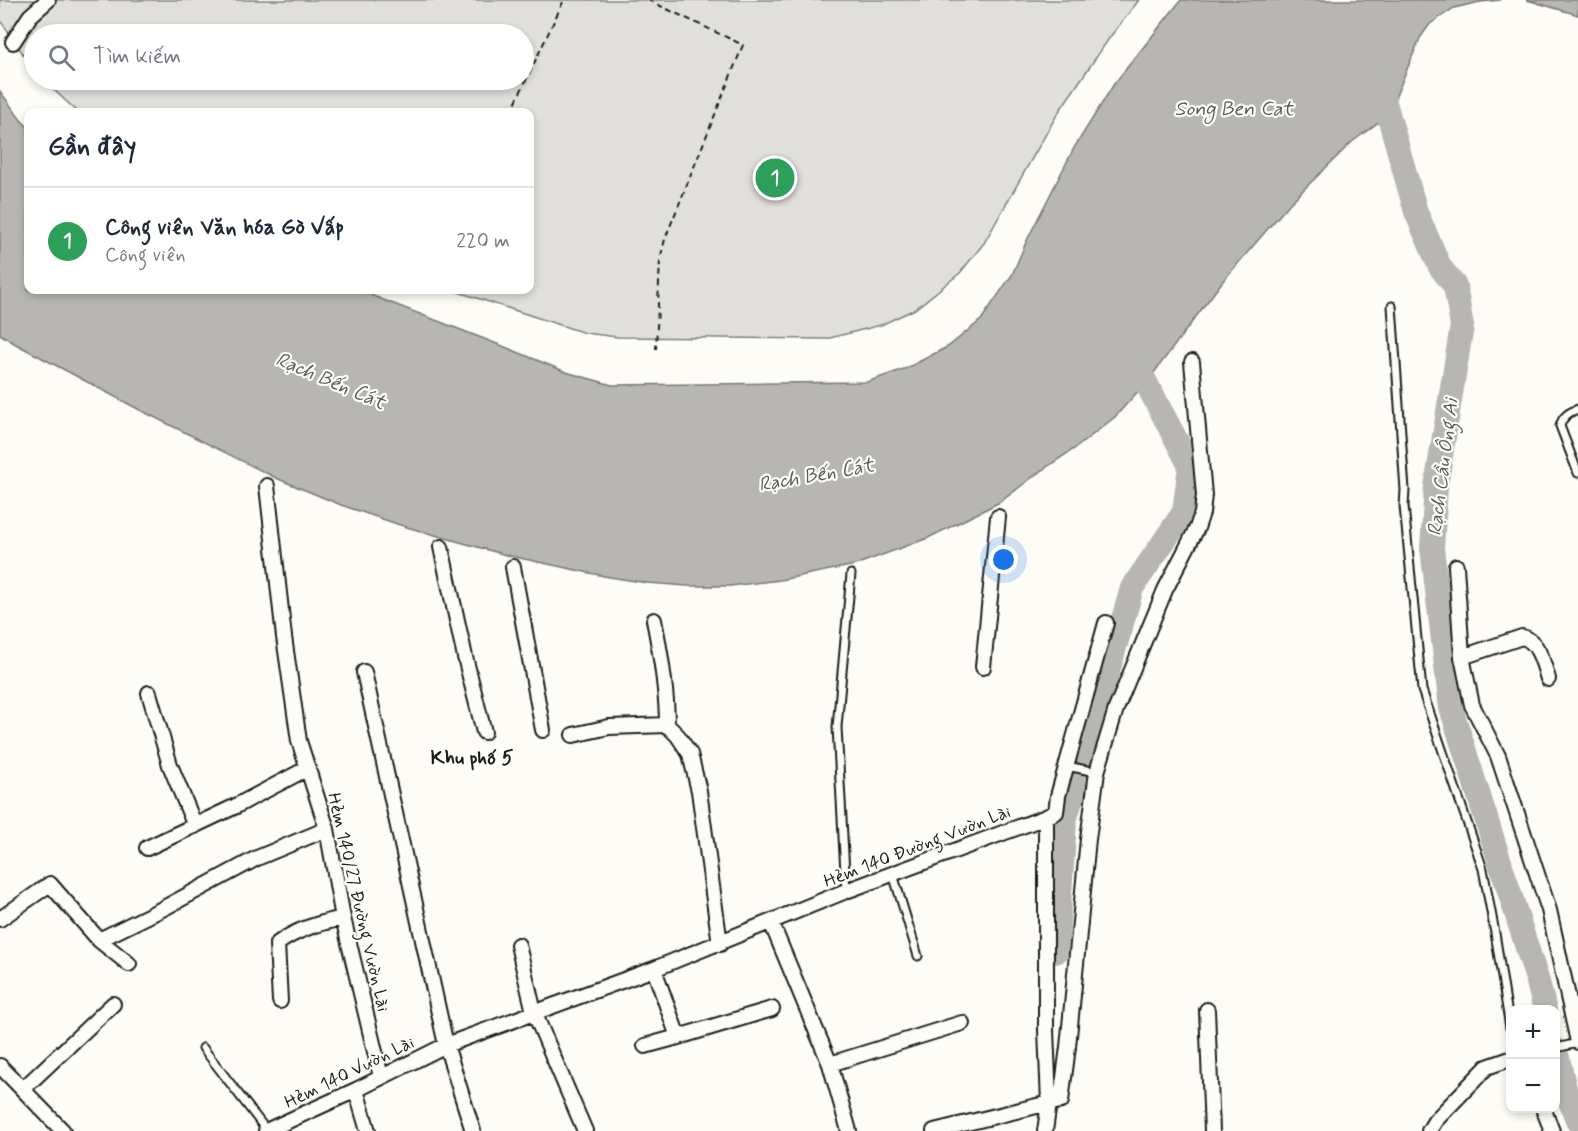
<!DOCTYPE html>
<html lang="vi">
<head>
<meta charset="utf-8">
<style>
  body { margin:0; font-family:Mynerve,sans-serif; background:#f6f6f7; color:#1f2937 }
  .controls { position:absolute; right:18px; bottom:18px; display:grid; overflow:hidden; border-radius:12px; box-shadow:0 3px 9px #0003 }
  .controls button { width:54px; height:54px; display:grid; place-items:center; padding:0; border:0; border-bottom:2px solid #e0e1e3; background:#fff; color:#1f2937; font:30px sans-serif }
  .you { position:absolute; left:1004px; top:560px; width:21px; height:21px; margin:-15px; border:4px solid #fff; border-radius:50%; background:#1a73e8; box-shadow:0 0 0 9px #1a73e833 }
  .badge { display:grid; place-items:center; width:39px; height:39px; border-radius:50%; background:#111827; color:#fff; font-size:20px; font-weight:700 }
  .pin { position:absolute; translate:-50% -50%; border:3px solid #fff; box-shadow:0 2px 6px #0006 }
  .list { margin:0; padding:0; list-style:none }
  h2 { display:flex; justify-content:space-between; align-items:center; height:78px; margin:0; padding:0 24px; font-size:26px }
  h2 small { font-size:20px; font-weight:400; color:#747a83 }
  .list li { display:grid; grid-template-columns:39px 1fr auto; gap:18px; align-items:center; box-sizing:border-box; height:108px; padding:0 24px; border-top:2px solid #e0e1e3 }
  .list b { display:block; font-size:22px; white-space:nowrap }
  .list p { margin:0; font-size:20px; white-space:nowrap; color:#747a83 }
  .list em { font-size:20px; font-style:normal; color:#747a83 }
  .icon { flex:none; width:33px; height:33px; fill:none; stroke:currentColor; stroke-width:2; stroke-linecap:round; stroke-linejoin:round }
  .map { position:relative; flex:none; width:1578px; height:1131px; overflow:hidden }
  .search { position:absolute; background:#fff; box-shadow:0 3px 9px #0003; left:24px; top:24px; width:510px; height:66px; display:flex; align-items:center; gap:15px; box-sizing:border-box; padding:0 21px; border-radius:33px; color:#747a83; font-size:22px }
  .panel { position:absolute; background:#fff; box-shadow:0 3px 9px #0003; left:24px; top:108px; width:510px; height:186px; border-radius:12px }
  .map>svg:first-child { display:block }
  .green { fill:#e0dfdb; stroke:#7e7e7c; stroke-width:1.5 }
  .water { fill:#b7b6b2; stroke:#797876; stroke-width:1.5 }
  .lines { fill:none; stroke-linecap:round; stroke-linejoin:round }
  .river { stroke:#b7b6b2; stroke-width:24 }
  .service-casing { stroke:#1c1c1c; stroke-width:11 }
  .minor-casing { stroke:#1c1c1c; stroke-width:18 }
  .path { stroke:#1c1c1c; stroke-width:2; stroke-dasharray:6 4.5; stroke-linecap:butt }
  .service { stroke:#fdfcf7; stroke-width:7 }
  .minor { stroke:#fdfcf7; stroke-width:14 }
  .labels { text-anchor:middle; stroke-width:4.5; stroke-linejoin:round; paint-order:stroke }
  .street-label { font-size:18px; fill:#1c1c1c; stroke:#fdfcf7 }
  .water-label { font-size:20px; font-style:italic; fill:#5a5a58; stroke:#fdfcf7 }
  .neighbourhood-label { font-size:20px; font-weight:bold; fill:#1c1c1c; stroke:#fdfcf7 }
</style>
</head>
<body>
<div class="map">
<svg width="1578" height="1131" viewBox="0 0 1578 1131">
  <rect width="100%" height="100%" fill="#fdfcf7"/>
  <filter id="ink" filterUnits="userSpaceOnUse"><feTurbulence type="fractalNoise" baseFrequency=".0167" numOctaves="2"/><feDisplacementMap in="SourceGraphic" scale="12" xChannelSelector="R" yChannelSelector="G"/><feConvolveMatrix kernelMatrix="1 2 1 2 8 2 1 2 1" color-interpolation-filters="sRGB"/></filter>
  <g filter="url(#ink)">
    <path class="green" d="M 0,0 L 1139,0 L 1110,37 L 1058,113 L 984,243 L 960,273 L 915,309 L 881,325 L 826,339 L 618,337 L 585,333 L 452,290 L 530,290 L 530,112 L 78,112 L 43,80 L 524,80 L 524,34 L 34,34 L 34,70 L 0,20 Z"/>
    <path class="water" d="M 1181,0 L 1501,0 L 1480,2 L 1454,8 L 1430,24 L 1420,38 L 1388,115 L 1352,142 L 1290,203 L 1222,282 L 1150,378 L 1115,417 L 1077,447 L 1042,470 L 1000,502 L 928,538 L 855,565 L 780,580 L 730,586 L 688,586 L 647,583 L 604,576 L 506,555 L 403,526 L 341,505 L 276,478 L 138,409 L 14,343 L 0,334 L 0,91 L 21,120 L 28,127 L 28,290 L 358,290 L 505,347 L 566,372 L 612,385 L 867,382 L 907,368 L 949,346 L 981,320 L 1012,275 L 1027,240 L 1074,148 L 1114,84 Z
      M 1527,0 L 1578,0 L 1578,15 Z"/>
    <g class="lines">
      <path class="river" d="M 1380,85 L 1416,212 L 1440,267 L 1455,286 L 1462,326 L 1436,486 L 1432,548 L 1451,708 L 1538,982 L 1545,1010
        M 1056,952 L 1065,821 L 1132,588 L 1184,512 L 1190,466 L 1133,358 L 1130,354
        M 1556,1050 L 1565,1088 L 1578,1122"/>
      <defs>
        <path id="service" d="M 1392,306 L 1405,490 L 1404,506 L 1422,690 L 1483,869 L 1495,933 L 1510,1028
          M 1578,409 C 1569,412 1563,416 1560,426 L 1578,473
          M 1066,766 L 1097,772
          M 893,874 L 918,956
          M 846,891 L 837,727 L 851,574
          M 203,1048 L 267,1131
          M 1556,1048 L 1578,1043"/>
        <path id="minor" d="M 13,42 L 30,16 L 48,0
          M 267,486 L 284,637 L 299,741 L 327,829 L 343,918 L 381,1077
          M 441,547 L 465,657 L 484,732
          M 1456,566 L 1462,657 L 1472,705 L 1498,756 L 1549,910 L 1578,1042
          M 513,567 L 543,730
          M 654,620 C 661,655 667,690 667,725 L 678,736 L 690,754 L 699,791 L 720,944
          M 1462,657 L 1522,637 C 1538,640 1544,665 1548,679
          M 983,667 L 998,517
          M 364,672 L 446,1045 L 473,1131
          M 149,693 L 170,765 L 195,826
          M 573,735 L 609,727 L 667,725
          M 1046,817 L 1056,812 L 1058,796 L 1106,623
          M 147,848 L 236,806 L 308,768
          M 0,919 L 50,884 L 99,940 L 162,909 L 257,858 L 327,829
          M 771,922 L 830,1064 L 849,1131
          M 99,940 L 129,964
          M 518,945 L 534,1012 L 585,1131
          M 654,969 L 678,1037 L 772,1009
          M 280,1001 L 277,944 C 297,929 320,923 343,918
          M 1207,1010 L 1212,1131
          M 645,1046 L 678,1037
          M 830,1064 L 962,1023
          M 0,1066 L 63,1131
          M 23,1089 L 113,1004
          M 356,1090 L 368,1131
          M 1543,1108 L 1552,1131
          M 266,1131 L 356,1090 L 446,1045 L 654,969 L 846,891 L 1046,817 L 1046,1030 L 1049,1103 L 1045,1131
          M 934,1131 L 1049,1103 L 1061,1101 L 1068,1047 L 1088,839 L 1097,772 L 1116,709 L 1165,590 L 1197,528 L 1202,513 L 1204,495 L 1192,362
          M 1429,1131 L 1435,1121 L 1487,1067 L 1510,1059"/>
      </defs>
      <use href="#service" class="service-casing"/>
      <use href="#minor" class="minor-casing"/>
      <path class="path" d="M 648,0 L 743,45 L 665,239 L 660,260 L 656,349
        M 511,112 L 564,0"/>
      <use href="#service" class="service"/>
      <use href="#minor" class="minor"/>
    </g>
  </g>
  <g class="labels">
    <g class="street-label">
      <text transform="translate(917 846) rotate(-21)" y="6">Hẻm 140 Đường Vườn Lài</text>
      <text transform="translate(359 902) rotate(77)" y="6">Hẻm 140/27 Đường Vườn Lài</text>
      <text transform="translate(349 1072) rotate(-26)" y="6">Hẻm 140 Vườn Lài</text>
    </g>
    <g class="water-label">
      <text x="1234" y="115">Song Ben Cat</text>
      <text transform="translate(331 380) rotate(23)" y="7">Rạch Bến Cát</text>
      <text transform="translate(1442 467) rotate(-83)" y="7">Rạch Cầu Ông Ai</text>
      <text transform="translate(816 474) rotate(-10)" y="7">Rạch Bến Cát</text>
    </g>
    <g class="neighbourhood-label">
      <text x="472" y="764">Khu phố 5</text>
    </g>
  </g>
</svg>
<div class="controls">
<button>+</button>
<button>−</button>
</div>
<div class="you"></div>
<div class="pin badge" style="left:775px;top:178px;background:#2e9e5b">1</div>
<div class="search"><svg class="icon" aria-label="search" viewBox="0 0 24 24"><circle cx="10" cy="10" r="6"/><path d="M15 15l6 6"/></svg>Tìm kiếm</div>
<section class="panel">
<h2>Gần đây<small></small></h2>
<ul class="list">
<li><span class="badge" style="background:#2e9e5b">1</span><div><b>Công viên Văn hóa Gò Vấp</b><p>Công viên</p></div><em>220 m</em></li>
</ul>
</section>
</div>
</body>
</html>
